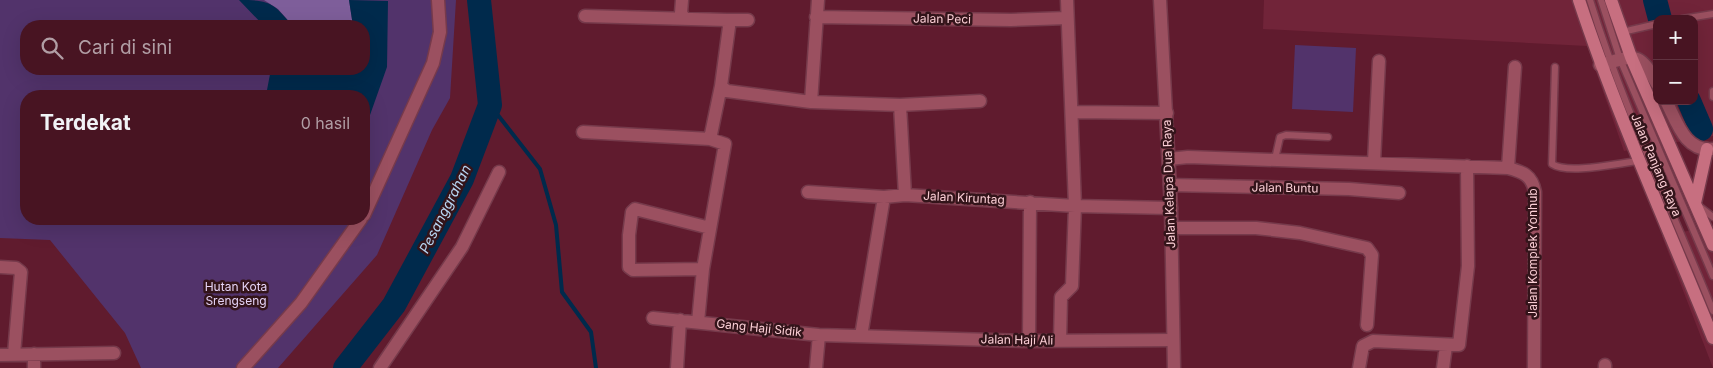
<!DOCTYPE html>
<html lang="id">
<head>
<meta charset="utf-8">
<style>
  body { margin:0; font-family:Inter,sans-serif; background:#52212f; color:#f1f3f6 }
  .controls { position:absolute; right:15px; top:15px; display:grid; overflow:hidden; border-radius:10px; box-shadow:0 5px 20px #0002 }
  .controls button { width:45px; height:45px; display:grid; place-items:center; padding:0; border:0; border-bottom:1px solid #603340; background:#481422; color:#f1f3f6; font:25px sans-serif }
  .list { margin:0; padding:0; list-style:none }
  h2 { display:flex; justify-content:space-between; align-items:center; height:65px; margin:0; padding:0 20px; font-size:21px }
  h2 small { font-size:16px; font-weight:400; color:#b19ea5 }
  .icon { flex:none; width:28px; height:28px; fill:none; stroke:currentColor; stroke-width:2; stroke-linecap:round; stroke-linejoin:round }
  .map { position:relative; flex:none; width:1713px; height:368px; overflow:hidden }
  .search { position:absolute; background:#481422; box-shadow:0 5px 20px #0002; left:20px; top:20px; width:350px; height:55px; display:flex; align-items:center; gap:12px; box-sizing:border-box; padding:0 18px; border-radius:20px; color:#b19ea5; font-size:19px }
  .panel { position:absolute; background:#481422; box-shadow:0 5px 20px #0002; left:20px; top:90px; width:350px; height:135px; border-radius:20px }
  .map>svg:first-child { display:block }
  .built { fill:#712439; fill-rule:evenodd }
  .green { fill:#52336b; fill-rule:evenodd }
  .forest { fill:#7e5e9a }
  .water { fill:#002a4c }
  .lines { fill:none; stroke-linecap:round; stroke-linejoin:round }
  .stream { stroke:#002a4c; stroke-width:4 }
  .river { stroke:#002a4c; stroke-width:24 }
  .service-casing { stroke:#763a4b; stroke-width:9 }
  .minor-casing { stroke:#763a4b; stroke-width:15 }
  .tertiary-casing { stroke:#763a4b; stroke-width:15 }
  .primary-casing { stroke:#763a4b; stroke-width:15 }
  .service { stroke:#9b5060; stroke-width:6 }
  .minor { stroke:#9b5060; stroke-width:12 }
  .tertiary { stroke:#9b5060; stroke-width:12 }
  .primary { stroke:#c76f80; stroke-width:12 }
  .labels { text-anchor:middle; stroke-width:5; stroke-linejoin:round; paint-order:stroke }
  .street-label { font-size:12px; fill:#fbced5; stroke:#33141a }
  .park-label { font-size:12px; fill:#e5d3f6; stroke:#33141a }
  .water-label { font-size:14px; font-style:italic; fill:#b7d5f2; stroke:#33141a }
</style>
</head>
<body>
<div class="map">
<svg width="1713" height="368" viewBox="0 0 1713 368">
  <rect width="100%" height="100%" fill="#601b2e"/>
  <path class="built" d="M 1264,0 L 1713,0 L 1713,136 L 1624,151 L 1587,46 L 1263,29 ZM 1657,19 L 1694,19 L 1694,101 L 1657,101 Z
    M 1713,226 L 1713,368 L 1662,236 Z"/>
  <path class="green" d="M 0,0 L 456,0 L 450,98 L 432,130 L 377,255 L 278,368 L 141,368 L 125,333 L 50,240 L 0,238 ZM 26,26 L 364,26 L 364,69 L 26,69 ZM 26,96 L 364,96 L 364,219 L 26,219 Z
    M 1295,45 L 1356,48 L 1353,112 L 1292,109 Z"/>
  <path class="forest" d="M 264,0 L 349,0 L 353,26 L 293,26 L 278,9 Z"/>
  <path class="water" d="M 239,0 C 271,0 273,3 293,26 L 264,26 Z
    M 349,0 L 388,1 L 387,67 L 364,132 L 364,96 L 252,96 L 267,90 L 271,69 L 312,69 L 315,73 L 330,74 L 347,71 L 349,69 L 364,69 L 364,26 L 353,26 Z"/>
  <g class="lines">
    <path class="stream" d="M 490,105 L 540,169 L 556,225 L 562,292 L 591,332 L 596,368"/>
    <path class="river" d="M 1655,0 L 1660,19
      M 1689,101 L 1701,129
      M 345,368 L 394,305 L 462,179 L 490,105 L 479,0"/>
    <defs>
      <path id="service" d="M 1590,0 C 1623,107 1671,207 1713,311
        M 1601,0 L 1620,59 L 1713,276
        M 1682,19 L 1713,14
        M 1622,32 L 1657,24
        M 1555,67 L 1552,164 C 1568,175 1619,163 1639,161
        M 1713,91 L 1713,97
        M 1275,159 L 1280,137 L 1286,135 L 1328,137
        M 1700,207 L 1713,217"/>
      <path id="minor" d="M 682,0 L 681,13 L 685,19
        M 585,16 L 727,20 L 729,27 L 721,86 L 727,91 L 811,102 L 900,105 L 905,195
        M 816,17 L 1011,20 L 1067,18
        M 727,20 L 748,20
        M 811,102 L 818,0
        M 900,105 L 980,101
        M 1073,112 L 1167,113
        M 583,132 L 710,139
        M 1169,159 L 1188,157 L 1508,168 C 1523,172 1532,175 1535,192 L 1534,368
        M 1374,162 L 1379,61
        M 1508,168 L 1515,67
        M 1170,185 L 1349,189 L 1399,193
        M 808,192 L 884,197
        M 364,215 L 433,63 L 440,32 L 438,0
        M 1172,228 L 1256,228 L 1300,233 L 1367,248 L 1372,255 L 1367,325
        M 0,267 L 16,268 L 21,272 L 14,354
        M 703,269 L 633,270 L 629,267 L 629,235 L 632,212 L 635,209 L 710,228
        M 653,318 L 819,335 L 1029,341 L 1173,340
        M 698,322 L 703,269 L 725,144 L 710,139 L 721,86
        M 861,336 L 884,197 L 905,195 L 1075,206 L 1171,208
        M 1029,341 L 1030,202
        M 1060,341 L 1061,297 L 1072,286 L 1075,206 L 1067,0
        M 34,354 L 34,368
        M 0,355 L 114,353
        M 1605,365 L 1605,368
        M 243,368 L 301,303 L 361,219
        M 380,368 L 462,247 L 499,172
        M 677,368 L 680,320
        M 816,368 L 819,335
        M 1359,368 L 1363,346 L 1373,341 L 1459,345 L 1468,266 L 1467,166
        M 1443,368 L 1446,346"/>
      <path id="tertiary" d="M 1160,0 L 1171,208 L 1174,368
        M 1600,65 C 1635,56 1638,49 1657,84
        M 1666,101 C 1677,122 1685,152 1713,149"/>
      <path id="primary" d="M 1579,0 C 1617,115 1667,225 1713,338
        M 1611,0 L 1631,57 L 1713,245
        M 1695,203 L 1707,149"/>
    </defs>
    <use href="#service" class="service-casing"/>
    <use href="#minor" class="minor-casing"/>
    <use href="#tertiary" class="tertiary-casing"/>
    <use href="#primary" class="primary-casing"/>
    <use href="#service" class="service"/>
    <use href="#minor" class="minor"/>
    <use href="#tertiary" class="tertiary"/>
    <use href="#primary" class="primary"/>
  </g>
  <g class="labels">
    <g class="street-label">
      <text transform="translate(942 19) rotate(1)" y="4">Jalan Peci</text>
      <text transform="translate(1656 165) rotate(67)" y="4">Jalan Panjang Raya</text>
      <text transform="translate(1169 184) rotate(-92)" y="4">Jalan Kelapa Dua Raya</text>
      <text transform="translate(1285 188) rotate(1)" y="4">Jalan Buntu</text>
      <text transform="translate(964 198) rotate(3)" y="4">Jalan Kiruntag</text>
      <text transform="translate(1533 253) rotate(-90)" y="4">Jalan Komplek Yonhub</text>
      <text transform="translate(759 328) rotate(6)" y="4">Gang Haji Sidik</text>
      <text transform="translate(1017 340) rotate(1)" y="4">Jalan Haji Ali</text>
    </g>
    <g class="park-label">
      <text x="236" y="291">Hutan Kota<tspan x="236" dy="14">Srengseng</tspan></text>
    </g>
    <g class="water-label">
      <text transform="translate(445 209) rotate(-63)" y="5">Pesanggrahan</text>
    </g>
  </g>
</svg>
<div class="controls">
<button>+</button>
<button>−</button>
</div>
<div class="search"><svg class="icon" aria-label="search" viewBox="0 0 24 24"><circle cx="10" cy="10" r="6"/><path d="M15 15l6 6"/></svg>Cari di sini</div>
<section class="panel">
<h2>Terdekat<small>0 hasil</small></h2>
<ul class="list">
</ul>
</section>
</div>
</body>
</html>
